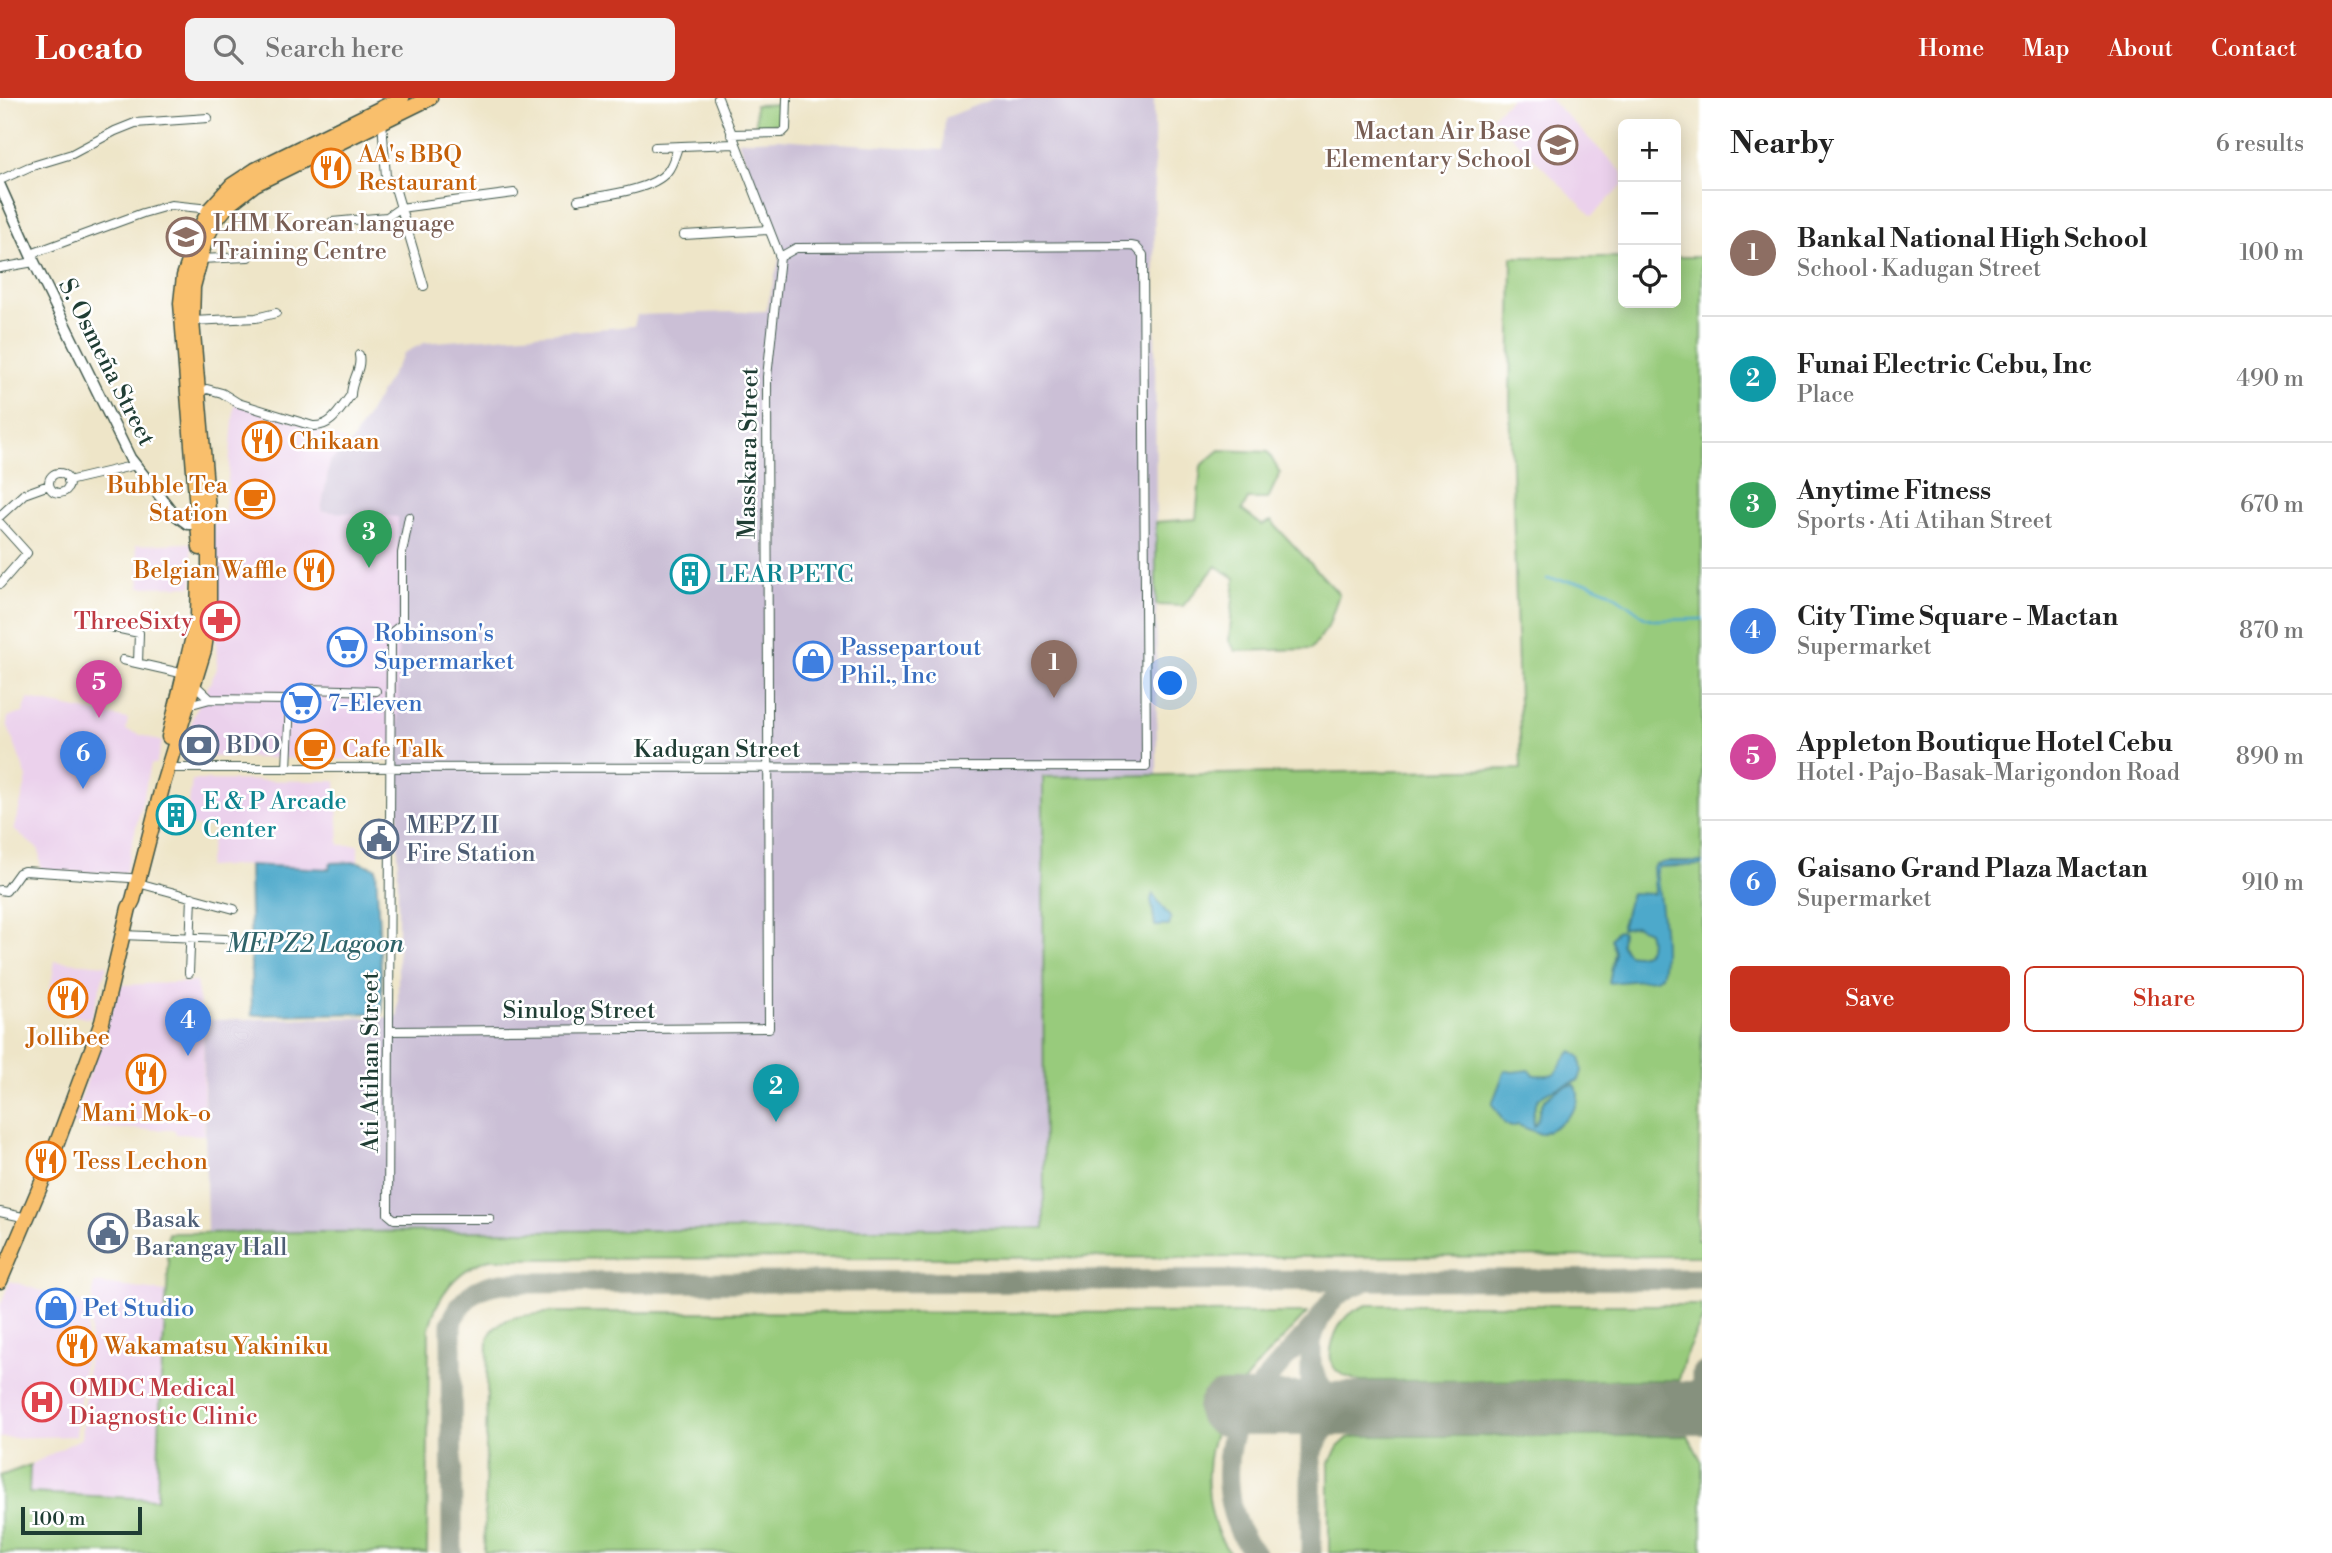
<!DOCTYPE html>
<html lang="en">
<head>
<meta charset="utf-8">
<style>
  body { margin:0; font-family:"Libre Bodoni",serif; background:#f2f2f2; color:#222 }
  .controls { position:absolute; right:21px; top:21px; display:grid; overflow:hidden; border-radius:10px; box-shadow:0 4px 18px #0003 }
  .controls button { width:63px; height:63px; display:grid; place-items:center; padding:0; border:0; border-bottom:2px solid #e0e0e0; background:#fff; color:#222; font:35px sans-serif }
  .scale { position:absolute; left:21px; bottom:18px; width:121px; box-sizing:border-box; padding-left:7px; border:4px solid #1f3d34; border-top:0; font-size:19px; line-height:24px; white-space:nowrap; color:#1f3d34; -webkit-text-stroke:5px #fff; paint-order:stroke }
  .you { position:absolute; left:1171px; top:586px; width:24px; height:24px; margin:-18px; border:5px solid #fff; border-radius:50%; background:#1a73e8; box-shadow:0 0 0 10px #1a73e833 }
  .badge { display:grid; place-items:center; width:46px; height:46px; border-radius:50%; background:#c8321e; color:#fff; font-size:23px; font-weight:700 }
  .pin { position:absolute; translate:-50% -58px; filter:drop-shadow(0 2px 4px #0008) }
  .pin::after { content:''; position:absolute; top:37px; width:24px; height:21px; background:inherit; clip-path:polygon(0 0,100% 0,50% 100%) }
  .list { margin:0; padding:0; list-style:none }
  h2 { display:flex; justify-content:space-between; align-items:center; height:91px; margin:0; padding:0 28px; font-size:30px }
  h2 small { font-size:23px; font-weight:400; color:#767676 }
  .list li { display:grid; grid-template-columns:46px 1fr auto; gap:21px; align-items:center; box-sizing:border-box; height:126px; padding:0 28px; border-top:2px solid #e0e0e0 }
  .list b { display:block; font-size:26px; white-space:nowrap }
  .list p { margin:0; font-size:23px; white-space:nowrap; color:#767676 }
  .list em { font-size:23px; font-style:normal; color:#767676 }
  .actions { display:flex; gap:14px; padding:21px 28px }
  .actions a { flex:1; padding:16px 0; border:2px solid #c8321e; border-radius:10px; text-align:center; font-size:24px; color:#c8321e }
  .actions .main { background:#c8321e; color:#fff }
  .icon { flex:none; width:38px; height:38px; fill:none; stroke:currentColor; stroke-width:2; stroke-linecap:round; stroke-linejoin:round }
  .map { position:relative; flex:none; width:1702px; height:1455px; overflow:hidden }
  header { display:flex; align-items:center; gap:42px; box-sizing:border-box; height:98px; padding:0 35px; background:#c8321e; color:#fff }
  header strong { font-size:33px }
  nav { display:flex; gap:38px; margin-inline-start:auto; font-size:24px }
  .search { width:490px; height:63px; background:#f2f2f2; display:flex; align-items:center; gap:18px; box-sizing:border-box; padding:0 24px; border-radius:10px; color:#767676; font-size:26px }
  main { display:flex }
  aside { flex:1; background:#fff }
  .map>svg:first-child { display:block }
  .built { fill:#ebd1ec }
  .industrial { fill:#cbbfd6 }
  .green { fill:#98cb7b; stroke:#5c8458; stroke-width:2 }
  .water { fill:#4da9cb; stroke:#367380; stroke-width:2 }
  .lines { fill:none; stroke-linecap:round; stroke-linejoin:round }
  .stream { stroke:#4da9cb; stroke-width:2.5 }
  .taxiway { stroke:#86917e; stroke-width:21 }
  .runway { stroke:#86917e; stroke-width:54 }
  .minor-casing { stroke:#3e564a; stroke-width:10 }
  .tertiary-casing { stroke:#3e564a; stroke-width:13 }
  .primary-casing { stroke:#3e564a; stroke-width:17 }
  .minor { stroke:#fff; stroke-width:8 }
  .tertiary { stroke:#fff; stroke-width:10 }
  .primary { stroke:#f9bf6c; stroke-width:14 }
  .labels { text-anchor:middle; stroke-width:5; stroke-linejoin:round; paint-order:stroke }
  .education-label { font-size:24px; fill:#785e54; stroke:#fff; text-anchor:end }
  .food-label { font-size:24px; fill:#c56008; stroke:#fff; text-anchor:start }
  .street-label { font-size:24px; fill:#1f3d34; stroke:#fff }
  .culture-label { font-size:24px; fill:#0d838f; stroke:#fff; text-anchor:start }
  .health-label { font-size:24px; fill:#be3a42; stroke:#fff; text-anchor:end }
  .shop-label { font-size:24px; fill:#366cbe; stroke:#fff; text-anchor:start }
  .service-label { font-size:24px; fill:#4e5e75; stroke:#fff; text-anchor:start }
  .water-label { font-size:26px; font-style:italic; fill:#2f6369; stroke:#fff }
</style>
</head>
<body>
<header>
<strong>Locato</strong>
<div class="search"><svg class="icon" aria-label="search" viewBox="0 0 24 24"><circle cx="10" cy="10" r="6"/><path d="M15 15l6 6"/></svg>Search here</div>
<nav><a>Home</a><a>Map</a><a>About</a><a>Contact</a></nav>
</header>
<main>
<div class="map">
<svg width="1702" height="1455" viewBox="0 0 1702 1455">
  <rect width="100%" height="100%" fill="#fff"/>
  <filter id="ink" filterUnits="userSpaceOnUse"><feTurbulence type="fractalNoise" baseFrequency=".0143" numOctaves="2"/><feDisplacementMap in="SourceGraphic" scale="14" xChannelSelector="R" yChannelSelector="G"/><feConvolveMatrix kernelMatrix="1 2 1 2 8 2 1 2 1" color-interpolation-filters="sRGB"/></filter>
  <filter id="wash" filterUnits="userSpaceOnUse"><feTurbulence type="fractalNoise" baseFrequency=".00686" numOctaves="4" result="noise"/><feDisplacementMap in="SourceGraphic" scale="28" xChannelSelector="R" yChannelSelector="G"/><feGaussianBlur stdDeviation="1.57" result="paint"/><feColorMatrix in="noise" values="0 0 0 0 0 0 0 0 0 0 0 0 0 0 0 0 0 1.4 0 .05"/><feComposite in="paint" operator="in"/></filter>
  <g filter="url(#wash)">
    <rect width="100%" height="100%" fill="#eee5c8"/>
    <path class="built" d="M 1511,0 L 1549,0 L 1623,75 L 1623,87 L 1592,118 L 1492,19 Z
      M 235,301 L 346,343 L 350,347 L 330,363 L 321,413 L 398,418 L 398,663 L 185,658 L 193,618 L 217,571 L 213,418 L 225,415 Z
      M 191,445 L 193,488 L 140,489 L 136,447 Z
      M 28,601 L 128,621 L 126,632 L 162,644 L 156,666 L 151,666 L 125,776 L 41,773 L 39,752 L 14,732 L 27,680 L 7,626 L 8,619 L 23,615 Z
      M 192,682 L 336,683 L 339,747 L 358,747 L 358,764 L 331,765 L 329,771 L 249,767 L 207,769 L 214,730 L 186,727 Z
      M 55,863 L 107,867 L 91,919 L 85,920 L 47,910 Z
      M 196,884 L 203,922 L 204,1037 L 176,1036 L 175,1032 L 87,1030 L 72,1026 L 120,887 Z
      M 10,1183 L 90,1208 L 76,1338 L 0,1340 L 0,1208 Z
      M 94,1185 L 166,1194 L 158,1343 L 158,1401 L 28,1395 L 30,1367 L 82,1340 Z"/>
    <path class="industrial" d="M 995,0 L 1154,0 L 1157,677 L 1043,680 L 1045,1130 L 207,1136 L 203,922 L 398,919 L 398,419 L 321,413 L 330,363 L 350,347 L 404,255 L 424,245 L 634,228 L 637,217 L 766,213 L 781,155 L 738,43 L 778,41 L 943,52 L 945,20 Z"/>
    <path class="green" d="M 781,6 L 782,26 L 756,27 L 755,7 Z
      M 1512,159 L 1623,159 L 1623,205 L 1676,205 L 1676,159 L 1702,159 L 1702,928 L 1697,1142 L 1702,1142 L 1702,1158 L 490,1161 C 457,1170 437,1198 429,1230 L 427,1455 L 0,1455 L 0,1378 L 30,1367 L 29,1395 L 157,1401 L 161,1281 L 169,1162 L 167,1161 L 168,1135 L 1044,1130 L 1043,679 L 1521,671 L 1510,306 Z
      M 1220,352 L 1268,354 L 1280,375 L 1268,401 L 1248,401 L 1242,412 L 1262,427 L 1271,423 L 1339,496 L 1328,529 L 1311,551 L 1236,553 L 1229,543 L 1235,480 L 1216,468 L 1183,508 L 1156,507 L 1156,424 L 1196,421 L 1201,368 Z
      M 1367,1207 L 1702,1207 L 1702,1222 L 1685,1258 L 1679,1282 L 1361,1283 C 1352,1281 1341,1278 1335,1271 C 1324,1257 1336,1229 1347,1218 C 1352,1213 1360,1210 1367,1207 Z
      M 554,1214 L 1307,1215 C 1257,1270 1203,1309 1208,1390 C 1210,1414 1215,1436 1230,1455 L 484,1455 L 488,1240 C 499,1215 530,1218 554,1214 Z
      M 1361,1338 L 1688,1338 L 1702,1364 L 1702,1455 L 1329,1455 L 1329,1366 L 1338,1349 L 1348,1340 Z"/>
    <path class="water" d="M 358,764 L 376,770 L 383,915 L 252,917 L 249,767 L 329,771 L 331,765 Z
      M 1665,764 L 1702,764 L 1702,767 L 1658,769 L 1656,773 C 1659,799 1669,854 1661,878 L 1655,881 L 1609,885 L 1615,854 L 1611,841 L 1616,833 L 1622,834 L 1621,846 L 1628,856 C 1647,860 1653,851 1648,833 L 1636,828 L 1621,831 L 1631,795 L 1653,796 L 1655,793 L 1653,770 L 1655,767 Z
      M 1153,796 L 1171,821 L 1169,828 L 1155,828 L 1151,801 Z
      M 1572,953 L 1580,959 L 1582,973 L 1579,982 C 1552,994 1529,991 1534,1028 C 1540,1022 1537,1016 1541,1008 C 1546,997 1562,987 1574,987 C 1589,1007 1558,1030 1540,1036 L 1518,1027 L 1511,1029 L 1505,1026 L 1492,1006 L 1505,972 L 1512,974 L 1529,972 L 1535,977 C 1567,979 1552,969 1572,953 Z"/>
    <g class="lines">
      <path class="stream" d="M 1547,481 L 1588,485 L 1610,494 L 1645,519 L 1654,522 L 1702,521"/>
      <path class="taxiway" d="M 1312,1269 C 1318,1293 1337,1307 1361,1311
        M 1702,1275 L 1702,1313
        M 1313,1353 C 1321,1330 1337,1317 1361,1311
        M 452,1455 L 451,1226 C 461,1201 476,1188 502,1185 L 1702,1181
        M 1255,1455 C 1223,1423 1219,1352 1243,1314 C 1262,1283 1291,1255 1315,1227
        M 1311,1455 L 1311,1244 C 1318,1216 1335,1192 1364,1184"/>
      <path class="runway" d="M 1224,1311 L 1702,1310"/>
    </g>
  </g>
  <g filter="url(#ink)">
    <g class="lines">
      <defs>
        <path id="minor" d="M 718,0 L 780,159
          M 382,23 L 386,79 L 396,93 L 424,188
          M 731,36 L 782,35 L 786,31 L 787,0
          M 655,49 L 735,46
          M 0,82 L 29,69 L 72,56 L 115,33 L 135,25 L 208,20
          M 578,102 C 603,97 651,93 667,74 C 673,67 675,57 678,49
          M 332,124 L 387,119 L 400,110 L 514,95
          M 684,137 L 768,132
          M 31,156 L 143,115 L 171,107 L 210,111
          M 199,161 L 248,159
          M 0,170 L 34,164
          M 192,223 L 256,220 L 276,215
          M 198,294 L 207,291 L 222,295 L 238,305 L 313,328 C 332,329 340,311 351,297 C 351,282 362,272 359,257
          M49 385a10 10 0 1 1 20 0a10 10 0 1 1-20 0Z
          M 68,383 L 136,367
          M 0,418 L 24,396 L 49,387
          M 409,419 L 402,455 L 402,526 L 391,535 L 388,1116 L 394,1121 L 490,1121
          M 0,425 L 27,455 L 0,486
          M 106,528 L 139,535 L 138,565
          M 123,562 L 185,576
          M 194,586 L 210,601
          M 188,607 L 210,601 L 290,602 L 308,591 L 376,593
          M 169,670 L 1146,669 L 1143,157 L 1136,149 L 1131,148 L 796,150 L 780,159
          M 287,671 L 290,602
          M 138,785 L 234,811
          M 0,792 L 6,793 L 19,775 L 24,773 L 130,780
          M 121,837 L 226,841
          M 189,875 L 192,799
          M 389,933 L 769,930 L 767,279 L 780,159
          M 0,1114 L 27,1120"/>
        <path id="tertiary" d="M 0,88 L 34,164 L 130,360 L 173,415 L 188,426 L 205,426"/>
        <path id="primary" d="M 200,450 L 181,205 L 184,178 L 201,128 L 210,111 L 232,87 L 255,72 L 402,0
          M 169,639 L 198,518 L 199,478
          M 0,1183 L 45,1077 L 102,924 L 129,810 L 133,802 L 163,686 L 204,552 L 209,518 L 209,423 L 192,223 L 193,189 L 205,143 L 215,123 L 228,107 L 255,86 L 430,0"/>
      </defs>
      <use href="#minor" class="minor-casing"/>
      <use href="#tertiary" class="tertiary-casing"/>
      <use href="#primary" class="primary-casing"/>
      <use href="#minor" class="minor"/>
      <use href="#tertiary" class="tertiary"/>
      <use href="#primary" class="primary"/>
    </g>
  </g>
  <defs>
    <symbol id="school-ring" viewBox="-11 -11 22 22"><circle r="9.5" fill="#fff" stroke="#8d6e63" stroke-width="1.5"/><path d="M0-5L7-2L0 1L-7-2ZM-4 1L0 2.5L4 1V4Q0 6-4 4Z" fill="#8d6e63"/></symbol>
    <symbol id="restaurant-ring" viewBox="-11 -11 22 22"><circle r="9.5" fill="#fff" stroke="#e8710a" stroke-width="1.5"/><path d="M-5-6h1v4h1v-4h1v4h1v-4h1v5L-1.5 .5V6h-2V.5L-5-1ZM5-6V6H3V1.5H1.5Q1.5-4 5-6Z" fill="#e8710a"/></symbol>
    <symbol id="cafe-ring" viewBox="-11 -11 22 22"><circle r="9.5" fill="#fff" stroke="#e8710a" stroke-width="1.5"/><path d="M-5.5-4.5H6V0H3Q3 3.5 0 3.5H-2.5Q-5.5 3.5-5.5 0ZM3-3.2v2h1.7v-2ZM-6 4.5H4V6H-6Z" fill="#e8710a"/></symbol>
    <symbol id="building-ring" viewBox="-11 -11 22 22"><circle r="9.5" fill="#fff" stroke="#0f9aa8" stroke-width="1.5"/><path d="M-4-6H4V6H1V3H-1V6H-4ZM-2.5-4.3h1.7v1.8h-1.7ZM.8-4.3h1.7v1.8H.8ZM-2.5-1h1.7V.8h-1.7ZM.8-1h1.7V.8H.8Z" fill="#0f9aa8"/></symbol>
    <symbol id="pharmacy-ring" viewBox="-11 -11 22 22"><circle r="9.5" fill="#fff" stroke="#e0444e" stroke-width="1.5"/><path d="M-2-6h4v4h4v4h-4v4h-4v-4h-4v-4h4Z" fill="#e0444e"/></symbol>
    <symbol id="supermarket-ring" viewBox="-11 -11 22 22"><circle r="9.5" fill="#fff" stroke="#3f7fe0" stroke-width="1.5"/><path d="M-6-5.5h2.5l.6 2H6L4.5 2H-2.5L-4.4-4H-6ZM-1.5 3.2a1.3 1.3 0 1 0 .1 0ZM3 3.2a1.3 1.3 0 1 0 .1 0Z" fill="#3f7fe0"/></symbol>
    <symbol id="shop-ring" viewBox="-11 -11 22 22"><circle r="9.5" fill="#fff" stroke="#3f7fe0" stroke-width="1.5"/><path d="M-5-2.5h2.3a2.7 3.5 0 0 1 5.4 0H5L5.5 6h-11ZM-1.5-2.5h3a1.5 2.3 0 0 0-3 0Z" fill="#3f7fe0"/></symbol>
    <symbol id="bank-ring" viewBox="-11 -11 22 22"><circle r="9.5" fill="#fff" stroke="#5c6f8a" stroke-width="1.5"/><path d="M-6-4H6V4H-6ZM0-2.3a2.3 2.3 0 1 0 0 4.6a2.3 2.3 0 1 0 0-4.6Z" fill="#5c6f8a"/></symbol>
    <symbol id="civic-ring" viewBox="-11 -11 22 22"><circle r="9.5" fill="#fff" stroke="#5c6f8a" stroke-width="1.5"/><path d="M-.6-6.5H3V-4.5H.6V-3L4-1V1h2V6H-6V1h2V-1L-.6-3ZM-1.2 2.5V6h2.4V2.5Z" fill="#5c6f8a"/></symbol>
    <symbol id="hospital-ring" viewBox="-11 -11 22 22"><circle r="9.5" fill="#fff" stroke="#e0444e" stroke-width="1.5"/><path d="M-5-5h3v3.5h4V-5h3V5h-3V1.5h-4V5h-3Z" fill="#e0444e"/></symbol>
  </defs>
  <g fill-rule="evenodd">
    <use href="#school-ring" x="1536" y="25" width="44" height="44"/>
    <use href="#restaurant-ring" x="309" y="48" width="44" height="44"/>
    <use href="#school-ring" x="164" y="117" width="44" height="44"/>
    <use href="#restaurant-ring" x="240" y="321" width="44" height="44"/>
    <use href="#cafe-ring" x="233" y="379" width="44" height="44"/>
    <use href="#restaurant-ring" x="292" y="450" width="44" height="44"/>
    <use href="#building-ring" x="668" y="454" width="44" height="44"/>
    <use href="#pharmacy-ring" x="198" y="501" width="44" height="44"/>
    <use href="#supermarket-ring" x="325" y="527" width="44" height="44"/>
    <use href="#shop-ring" x="791" y="541" width="44" height="44"/>
    <use href="#supermarket-ring" x="279" y="583" width="44" height="44"/>
    <use href="#bank-ring" x="177" y="625" width="44" height="44"/>
    <use href="#cafe-ring" x="293" y="629" width="44" height="44"/>
    <use href="#building-ring" x="154" y="695" width="44" height="44"/>
    <use href="#civic-ring" x="357" y="719" width="44" height="44"/>
    <use href="#restaurant-ring" x="46" y="878" width="44" height="44"/>
    <use href="#restaurant-ring" x="124" y="954" width="44" height="44"/>
    <use href="#restaurant-ring" x="24" y="1041" width="44" height="44"/>
    <use href="#civic-ring" x="86" y="1113" width="44" height="44"/>
    <use href="#shop-ring" x="34" y="1188" width="44" height="44"/>
    <use href="#restaurant-ring" x="55" y="1226" width="44" height="44"/>
    <use href="#hospital-ring" x="20" y="1282" width="44" height="44"/>
  </g>
  <g class="labels">
    <g class="education-label">
      <text x="1531" y="41">Mactan Air Base<tspan x="1531" dy="28">Elementary School</tspan></text>
      <text x="213" y="133" text-anchor="start">LHM Korean language<tspan x="213" dy="28">Training Centre</tspan></text>
    </g>
    <g class="food-label">
      <text x="358" y="64">AA's BBQ<tspan x="358" dy="28">Restaurant</tspan></text>
      <text x="289" y="351">Chikaan</text>
      <text x="228" y="395" text-anchor="end">Bubble Tea<tspan x="228" dy="28">Station</tspan></text>
      <text x="287" y="480" text-anchor="end">Belgian Waffle</text>
      <text x="342" y="659">Cafe Talk</text>
      <text x="68" y="947" text-anchor="middle">Jollibee</text>
      <text x="146" y="1023" text-anchor="middle">Mani Mok-o</text>
      <text x="73" y="1071">Tess Lechon</text>
      <text x="104" y="1256">Wakamatsu Yakiniku</text>
    </g>
    <g class="street-label">
      <text transform="translate(107 264) rotate(63)" y="8">S. Osmeña Street</text>
      <text transform="translate(748 355) rotate(-89)" y="8">Masskara Street</text>
      <text x="717" y="659">Kadugan Street</text>
      <text x="579" y="920">Sinulog Street</text>
      <text transform="translate(370 964) rotate(-90)" y="8">Ati Atihan Street</text>
    </g>
    <g class="culture-label">
      <text x="717" y="484">LEAR PETC</text>
      <text x="203" y="711">E &amp; P Arcade<tspan x="203" dy="28">Center</tspan></text>
    </g>
    <g class="health-label">
      <text x="193" y="531">ThreeSixty</text>
      <text x="69" y="1298" text-anchor="start">OMDC Medical<tspan x="69" dy="28">Diagnostic Clinic</tspan></text>
    </g>
    <g class="shop-label">
      <text x="374" y="543">Robinson's<tspan x="374" dy="28">Supermarket</tspan></text>
      <text x="840" y="557">Passepartout<tspan x="840" dy="28">Phil., Inc</tspan></text>
      <text x="328" y="613">7-Eleven</text>
      <text x="83" y="1218">Pet Studio</text>
    </g>
    <g class="service-label">
      <text x="226" y="655">BDO</text>
      <text x="406" y="735">MEPZ II<tspan x="406" dy="28">Fire Station</tspan></text>
      <text x="135" y="1129">Basak<tspan x="135" dy="28">Barangay Hall</tspan></text>
    </g>
    <g class="water-label">
      <text x="315" y="854">MEPZ2 Lagoon</text>
    </g>
  </g>
</svg>
<div class="controls">
<button>+</button>
<button>−</button>
<button><svg class="icon" aria-label="locate" viewBox="0 0 24 24"><circle cx="12" cy="12" r="6"/><path d="M12 2v4M12 18v4M2 12h4M18 12h4"/></svg></button>
</div>
<div class="scale">100 m</div>
<div class="you"></div>
<div class="pin badge" style="left:1054px;top:600px;background:#8d6e63">1</div>
<div class="pin badge" style="left:776px;top:1024px;background:#0f9aa8">2</div>
<div class="pin badge" style="left:369px;top:470px;background:#2e9e5b">3</div>
<div class="pin badge" style="left:188px;top:958px;background:#3f7fe0">4</div>
<div class="pin badge" style="left:99px;top:620px;background:#d1479c">5</div>
<div class="pin badge" style="left:83px;top:691px;background:#3f7fe0">6</div>
</div>
<aside>
<h2>Nearby<small>6 results</small></h2>
<ul class="list">
<li><span class="badge" style="background:#8d6e63">1</span><div><b>Bankal National High School</b><p>School · Kadugan Street</p></div><em>100 m</em></li>
<li><span class="badge" style="background:#0f9aa8">2</span><div><b>Funai Electric Cebu, Inc</b><p>Place</p></div><em>490 m</em></li>
<li><span class="badge" style="background:#2e9e5b">3</span><div><b>Anytime Fitness</b><p>Sports · Ati Atihan Street</p></div><em>670 m</em></li>
<li><span class="badge" style="background:#3f7fe0">4</span><div><b>City Time Square - Mactan</b><p>Supermarket</p></div><em>870 m</em></li>
<li><span class="badge" style="background:#d1479c">5</span><div><b>Appleton Boutique Hotel Cebu</b><p>Hotel · Pajo-Basak-Marigondon Road</p></div><em>890 m</em></li>
<li><span class="badge" style="background:#3f7fe0">6</span><div><b>Gaisano Grand Plaza Mactan</b><p>Supermarket</p></div><em>910 m</em></li>
</ul>
<div class="actions"><a class="main">Save</a><a>Share</a></div>
</aside>
</main>
</body>
</html>
